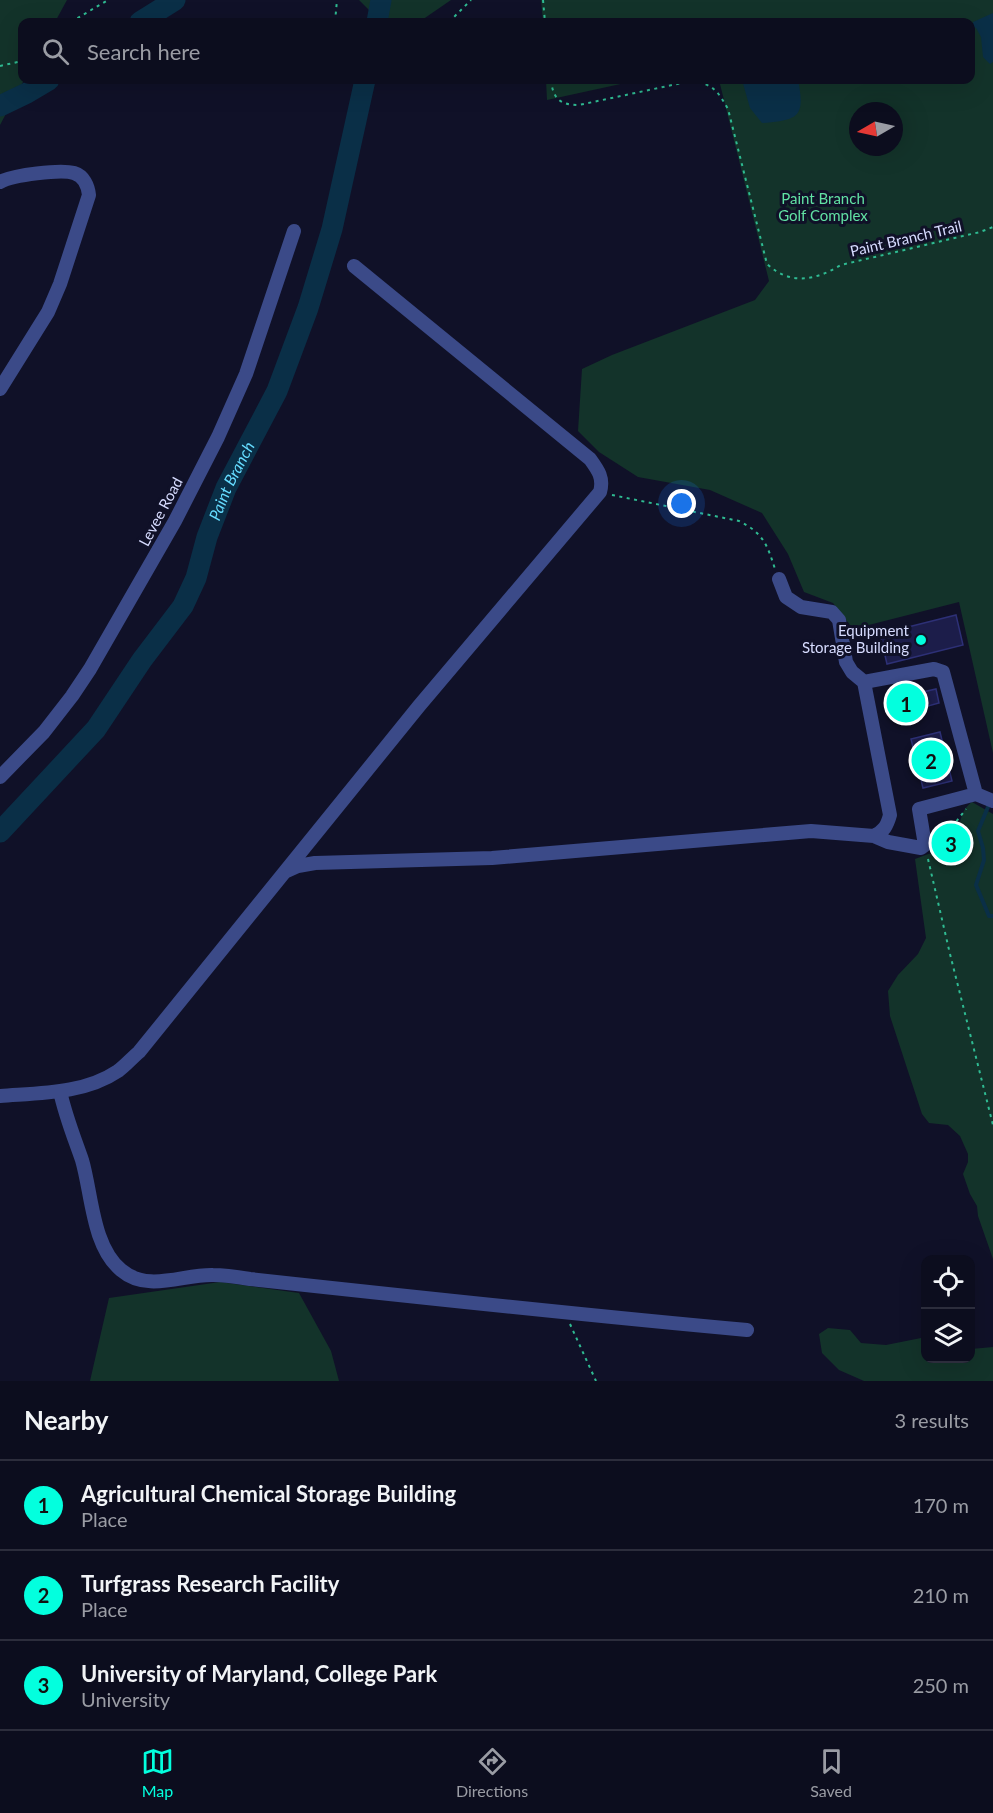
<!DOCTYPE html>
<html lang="en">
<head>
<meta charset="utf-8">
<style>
  body { margin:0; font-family:Lato,sans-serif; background:#151627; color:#f1f3f6 }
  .controls { position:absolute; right:18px; bottom:18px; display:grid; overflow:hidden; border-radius:12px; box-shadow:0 6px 24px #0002 }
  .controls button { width:54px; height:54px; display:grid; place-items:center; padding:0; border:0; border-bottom:2px solid #2c2d3c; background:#0c0d1e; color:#f1f3f6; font:30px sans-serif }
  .compass { position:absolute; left:849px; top:102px; width:54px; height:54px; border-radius:50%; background:#0c0d1e; box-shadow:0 6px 24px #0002; rotate:261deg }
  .you { position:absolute; left:682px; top:504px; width:21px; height:21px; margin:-15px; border:4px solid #fff; border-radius:50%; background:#1a73e8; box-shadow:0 0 0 9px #1a73e833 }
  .badge { display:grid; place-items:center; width:39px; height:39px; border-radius:50%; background:#03ffde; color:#111; font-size:20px; font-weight:700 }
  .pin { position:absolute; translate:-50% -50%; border:3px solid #fff; box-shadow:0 2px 6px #0006 }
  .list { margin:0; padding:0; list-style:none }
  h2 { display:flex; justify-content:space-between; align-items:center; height:78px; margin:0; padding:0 24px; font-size:26px }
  h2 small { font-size:20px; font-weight:400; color:#9a9ca4 }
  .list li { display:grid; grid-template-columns:39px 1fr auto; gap:18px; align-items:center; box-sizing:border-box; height:90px; padding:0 24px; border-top:2px solid #2c2d3c }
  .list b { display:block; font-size:22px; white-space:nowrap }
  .list p { margin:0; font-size:20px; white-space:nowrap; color:#9a9ca4 }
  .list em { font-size:20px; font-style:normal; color:#9a9ca4 }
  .icon { flex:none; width:33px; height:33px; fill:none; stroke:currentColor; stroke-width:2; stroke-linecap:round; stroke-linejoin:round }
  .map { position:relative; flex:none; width:993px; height:1381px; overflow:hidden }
  .search { position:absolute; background:#0c0d1e; box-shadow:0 6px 24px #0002; left:18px; right:18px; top:18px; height:66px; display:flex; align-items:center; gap:15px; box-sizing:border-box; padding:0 21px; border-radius:12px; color:#9a9ca4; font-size:22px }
  .sheet { height:348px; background:#0c0d1e }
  nav { display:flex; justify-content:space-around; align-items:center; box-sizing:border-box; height:84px; border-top:2px solid #2c2d3c; background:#0c0d1e; font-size:16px; color:#9a9ca4 }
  nav a { display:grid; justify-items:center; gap:3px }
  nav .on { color:#03ffde }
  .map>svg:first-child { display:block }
  .green { fill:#13332a; fill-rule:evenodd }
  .water { fill:#0a2f47 }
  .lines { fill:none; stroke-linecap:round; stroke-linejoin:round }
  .stream { stroke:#0a2f47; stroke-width:4 }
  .river { stroke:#0a2f47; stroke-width:21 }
  .building { fill:#1c1d4a; stroke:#2d3076; stroke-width:1.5 }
  .path { stroke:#2fbb92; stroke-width:2; stroke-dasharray:3 4.5; stroke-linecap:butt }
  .minor { stroke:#3b4a88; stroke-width:14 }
  .poi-dot { fill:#03ffde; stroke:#101128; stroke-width:2 }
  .labels { text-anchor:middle; stroke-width:6; stroke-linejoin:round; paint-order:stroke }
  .park-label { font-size:15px; fill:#61e1a3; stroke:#101128 }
  .street-label { font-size:15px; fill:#d7dcff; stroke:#101128 }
  .poi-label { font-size:15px; fill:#d7dcff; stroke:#101128; text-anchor:end }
  .water-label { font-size:16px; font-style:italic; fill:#65dcff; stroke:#101128 }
</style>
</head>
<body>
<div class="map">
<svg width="993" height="1381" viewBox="0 0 993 1381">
  <rect width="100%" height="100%" fill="#101128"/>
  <path class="green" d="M 0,0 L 67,0 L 55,22 L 22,22 L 22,80 L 24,80 L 0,125 Z
    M 359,0 L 451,0 L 419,22 L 381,22 Z
    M 541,0 L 993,0 L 993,753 L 959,602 L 853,629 L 833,603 L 804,592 L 788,554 L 762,513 L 710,490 L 638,477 L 599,452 L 578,431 L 582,369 L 612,355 L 755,300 L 769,281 L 719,80 L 970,80 L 970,22 L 543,22 ZM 858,111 L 894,111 L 894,147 L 858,147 Z
    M 546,80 L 639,80 L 547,100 Z
    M 972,802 L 993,814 L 993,1259 L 978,1216 L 977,1206 L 970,1194 L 963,1174 L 968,1162 L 968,1154 L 960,1136 L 948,1125 L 929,1123 L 922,1114 L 890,1016 L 888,991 L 898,975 L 918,954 L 926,938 L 915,859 C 927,854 945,850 953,839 C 963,826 957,813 972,802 Z
    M 220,1282 L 299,1293 L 331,1351 L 339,1381 L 90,1381 L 109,1298 Z
    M 828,1328 L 850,1330 L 861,1343 L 886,1345 L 921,1338 L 925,1339 L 926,1358 L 970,1358 L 971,1349 L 993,1347 L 993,1381 L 864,1381 L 839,1370 L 822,1353 L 819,1334 Z"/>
  <path class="water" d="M 993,13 L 993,62 L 990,64 L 983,57 L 981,37 L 976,28 L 973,27 L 973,22 Z
    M 742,80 L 798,80 C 806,118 797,120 762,123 L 750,108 Z"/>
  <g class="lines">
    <path class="stream" d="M 988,807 L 978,831 L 983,848 L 984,860 L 976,885 L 989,916 L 993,916"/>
    <g class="river">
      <path d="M 140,22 L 175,0"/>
      <path d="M 377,22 L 381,0"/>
      <path d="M 0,106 L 27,93 L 49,80"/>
      <path id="s1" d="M 0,832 L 96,729 L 142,660 L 183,606 L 196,578 L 207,537 L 226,488 L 277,391 L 308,308 L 332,229 L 365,80"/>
    </g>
  </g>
  <path class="building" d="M 956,615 L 963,645 L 887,664 L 880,634 Z
    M 913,688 L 914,694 L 936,689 L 939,703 L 917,709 L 918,715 L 900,719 L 894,692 Z
    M 940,732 L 952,781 L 923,788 L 911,739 Z"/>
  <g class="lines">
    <path class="path" d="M 543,0 L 545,22
      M 71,22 L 108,0
      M 335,22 L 337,0
      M 449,22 L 471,0
      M 0,66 L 22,61
      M 551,80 C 553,99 560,105 579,105 L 691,81 C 713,84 717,90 728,109 L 767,264 C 791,286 816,280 841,265 L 980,232 L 993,227
      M 612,495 L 739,521 C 763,533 767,544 775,569
      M 938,845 L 966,809
      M 928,859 L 950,954 L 993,1125
      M 570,1324 L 596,1381"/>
    <path class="minor" d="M 0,182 C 13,175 61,169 74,173 C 84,176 88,186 89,195 L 60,284 L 48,312 L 0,389
      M 779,579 L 786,597 L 801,607 L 832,612 L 839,620 L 846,662 L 852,672 L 864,682 L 890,815 C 887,826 884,831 874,836
      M 864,682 L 934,669 L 943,672 L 976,794
      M 0,777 L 44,732 L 72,696 L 90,669 L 175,521 L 218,437 L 246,374 L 294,231
      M 287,871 L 298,866 L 315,863 L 492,858 L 811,831 L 874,836 L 888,842 L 921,848 L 925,845 L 919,809 L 976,794 L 993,801
      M 60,1091 C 65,1115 74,1137 82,1160 C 92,1194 92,1246 121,1270 C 148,1293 183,1274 213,1275 C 225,1275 238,1277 250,1279 C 415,1297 581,1315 747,1330
      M 0,1096 C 39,1093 84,1094 118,1071 C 125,1066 132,1058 139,1052 L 419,706 L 600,492 C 604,478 598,470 590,459 L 354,266"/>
  </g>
  <circle class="poi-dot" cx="921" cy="640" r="6"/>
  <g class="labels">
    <g class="park-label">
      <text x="823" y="204">Paint Branch<tspan x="823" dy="17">Golf Complex</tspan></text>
    </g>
    <g class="street-label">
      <text transform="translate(906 239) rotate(-13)" y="5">Paint Branch Trail</text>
      <text transform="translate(161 512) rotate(-62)" y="5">Levee Road</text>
    </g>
    <g class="poi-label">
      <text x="909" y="636">Equipment<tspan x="909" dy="17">Storage Building</tspan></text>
    </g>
    <g class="water-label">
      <text dy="6" stroke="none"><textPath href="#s1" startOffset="426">Paint Branch</textPath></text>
    </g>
  </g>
</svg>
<div class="controls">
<button><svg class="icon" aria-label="locate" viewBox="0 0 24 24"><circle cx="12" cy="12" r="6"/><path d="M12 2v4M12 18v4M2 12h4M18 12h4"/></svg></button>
<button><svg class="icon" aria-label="layers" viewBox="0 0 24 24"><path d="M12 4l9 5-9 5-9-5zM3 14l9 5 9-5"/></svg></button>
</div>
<svg class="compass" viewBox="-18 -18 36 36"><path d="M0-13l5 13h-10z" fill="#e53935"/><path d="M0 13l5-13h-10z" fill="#9a9ca4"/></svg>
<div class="you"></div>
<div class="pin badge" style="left:906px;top:703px">1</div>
<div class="pin badge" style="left:931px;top:760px">2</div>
<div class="pin badge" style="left:951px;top:843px">3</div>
<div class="search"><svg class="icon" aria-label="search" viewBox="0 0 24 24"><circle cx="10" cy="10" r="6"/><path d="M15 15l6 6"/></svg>Search here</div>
</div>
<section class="sheet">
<h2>Nearby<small>3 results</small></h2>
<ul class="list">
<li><span class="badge">1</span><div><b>Agricultural Chemical Storage Building</b><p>Place</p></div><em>170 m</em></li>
<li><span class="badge">2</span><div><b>Turfgrass Research Facility</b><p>Place</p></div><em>210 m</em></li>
<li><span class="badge">3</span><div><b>University of Maryland, College Park</b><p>University</p></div><em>250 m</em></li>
</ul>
</section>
<nav>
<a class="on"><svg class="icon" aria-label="map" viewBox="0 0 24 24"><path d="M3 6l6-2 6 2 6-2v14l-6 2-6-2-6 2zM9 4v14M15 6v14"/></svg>Map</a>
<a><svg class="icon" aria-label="directions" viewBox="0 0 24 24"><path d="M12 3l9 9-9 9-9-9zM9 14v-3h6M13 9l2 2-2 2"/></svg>Directions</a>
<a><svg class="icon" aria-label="saved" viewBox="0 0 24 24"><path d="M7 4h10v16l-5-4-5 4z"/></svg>Saved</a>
</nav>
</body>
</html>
